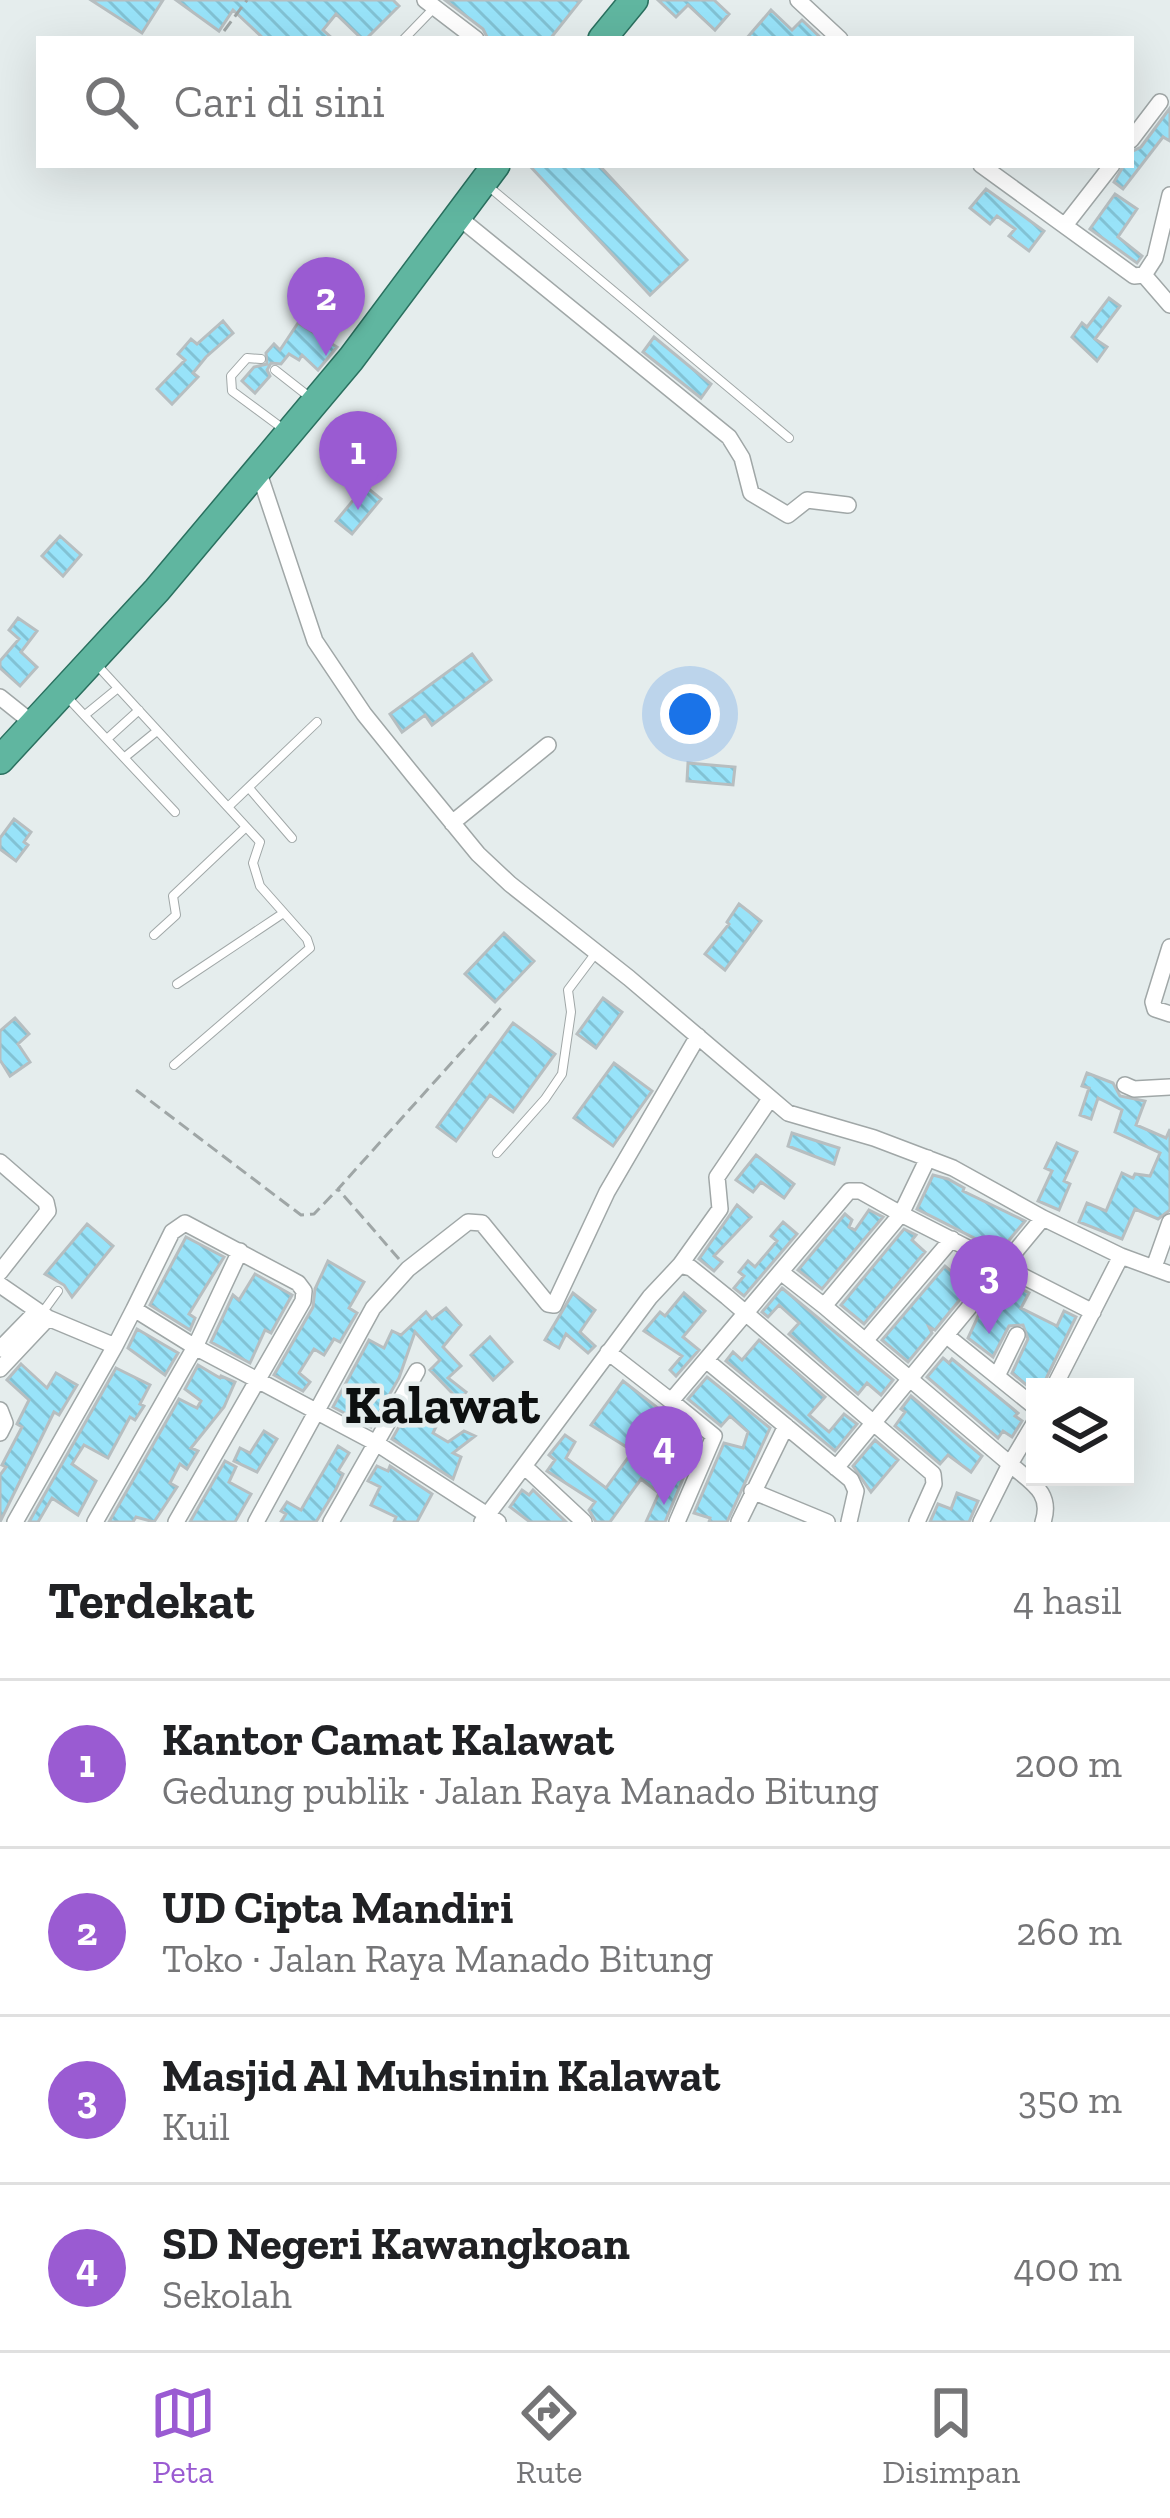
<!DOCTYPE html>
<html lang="id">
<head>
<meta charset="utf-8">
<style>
  body { margin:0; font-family:"Zilla Slab",serif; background:#f2f2f2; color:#202124 }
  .controls { position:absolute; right:36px; bottom:36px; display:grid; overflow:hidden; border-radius:0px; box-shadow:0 12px 48px #0002 }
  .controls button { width:108px; height:108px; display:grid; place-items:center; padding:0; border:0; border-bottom:3px solid #e0e0e0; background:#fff; color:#202124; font:60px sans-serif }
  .you { position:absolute; left:690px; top:714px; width:42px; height:42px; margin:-30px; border:9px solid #fff; border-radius:50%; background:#1a73e8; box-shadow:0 0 0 18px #1a73e833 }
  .badge { display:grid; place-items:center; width:78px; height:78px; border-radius:50%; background:#9a5bd2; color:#fff; font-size:39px; font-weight:700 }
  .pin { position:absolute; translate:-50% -99px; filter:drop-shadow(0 3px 6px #0008) }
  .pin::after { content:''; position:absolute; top:63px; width:42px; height:36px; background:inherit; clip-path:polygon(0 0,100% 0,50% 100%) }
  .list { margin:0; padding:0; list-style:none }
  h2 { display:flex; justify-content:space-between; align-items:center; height:156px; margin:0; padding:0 48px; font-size:51px }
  h2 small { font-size:39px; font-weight:400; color:#757577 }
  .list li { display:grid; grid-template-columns:78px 1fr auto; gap:36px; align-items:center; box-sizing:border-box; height:168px; padding:0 48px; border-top:3px solid #e0e0e0 }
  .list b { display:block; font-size:45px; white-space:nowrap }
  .list p { margin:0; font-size:39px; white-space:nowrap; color:#757577 }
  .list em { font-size:39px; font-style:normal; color:#757577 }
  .icon { flex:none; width:66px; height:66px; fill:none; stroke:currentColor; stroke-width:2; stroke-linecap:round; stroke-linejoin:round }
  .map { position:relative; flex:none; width:1170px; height:1522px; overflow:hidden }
  .search { position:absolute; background:#fff; box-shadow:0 12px 48px #0002; left:36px; right:36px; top:36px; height:132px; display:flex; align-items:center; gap:30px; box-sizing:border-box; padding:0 42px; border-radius:0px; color:#757577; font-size:45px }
  .sheet { height:828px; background:#fff }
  nav { display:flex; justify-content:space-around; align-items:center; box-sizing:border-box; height:168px; border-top:3px solid #e0e0e0; background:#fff; font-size:33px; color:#757577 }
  nav a { display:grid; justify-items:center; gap:6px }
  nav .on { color:#9a5bd2 }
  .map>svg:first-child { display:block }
  .building { fill:url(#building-back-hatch); stroke:#b7bec0; stroke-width:3 }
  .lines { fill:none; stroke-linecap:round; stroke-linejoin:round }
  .service-casing { stroke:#a0a7a7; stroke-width:10 }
  .minor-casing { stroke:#a0a7a7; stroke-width:18 }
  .trunk-casing { stroke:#2a705f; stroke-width:30 }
  .path { stroke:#9fa6a6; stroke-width:3; stroke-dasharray:12 6; stroke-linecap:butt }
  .service { stroke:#fff; stroke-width:8 }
  .minor { stroke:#fff; stroke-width:15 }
  .trunk { stroke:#60b6a0; stroke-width:27 }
  .labels { text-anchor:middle; stroke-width:9; stroke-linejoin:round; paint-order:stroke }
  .quarter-label { font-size:54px; font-weight:bold; fill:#0d1010; stroke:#e5eded }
</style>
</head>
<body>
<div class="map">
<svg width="1170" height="1522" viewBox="0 0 1170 1522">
  <defs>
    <pattern id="building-back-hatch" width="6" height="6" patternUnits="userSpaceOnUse" patternTransform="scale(3)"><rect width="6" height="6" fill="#98e3f9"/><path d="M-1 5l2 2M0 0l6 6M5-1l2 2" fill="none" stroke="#82c2d4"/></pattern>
  </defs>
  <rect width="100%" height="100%" fill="#e5eded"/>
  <path class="building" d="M 91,0 L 163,0 L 142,33 Z
    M 176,0 L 393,0 L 399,6 L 366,39 L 362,39 L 336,14 L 323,30 L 333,39 L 264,39 L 233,10 L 219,31 Z
    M 445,0 L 581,0 L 550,39 L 488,39 L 483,29 Z
    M 658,0 L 714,0 L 729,14 L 715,30 L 688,5 L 676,17 Z
    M 771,10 L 792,30 L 802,20 L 822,39 L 746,39 Z
    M 1170,108 L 1170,141 L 1163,137 L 1123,189 L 1114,182 L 1124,165 L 1131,165 L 1131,152 L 1141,147 Z
    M 529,165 L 599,165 L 687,260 L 650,295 Z
    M 986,189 L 1044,231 L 1029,251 L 1009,236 L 1015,229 L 997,216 L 990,224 L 970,208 Z
    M 1115,194 L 1137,209 L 1118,237 L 1142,256 L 1137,263 L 1090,229 Z
    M 1109,298 L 1120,306 L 1095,339 L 1107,347 L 1097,361 L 1072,337 L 1082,323 L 1087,327 Z
    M 223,321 L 233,333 L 206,357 L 193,373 L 198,377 L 172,404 L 157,389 L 185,360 L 178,354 L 191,339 L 197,344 Z
    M 298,323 L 337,347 L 318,370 L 302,355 L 299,360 L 289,354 L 281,364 L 271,363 L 267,370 L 270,376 L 255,393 L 242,381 L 254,367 L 267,364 L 266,353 L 274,344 L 280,350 Z
    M 654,337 L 711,384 L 701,398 L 643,352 Z
    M 365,486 L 381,499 L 352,534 L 336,521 Z
    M 60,536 L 81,555 L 63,576 L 42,556 Z
    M 18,618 L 37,631 L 21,652 L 37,667 L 20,686 L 0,668 L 0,661 L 19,639 L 9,630 Z
    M 472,654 L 491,680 L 432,725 L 425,715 L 402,732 L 390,714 Z
    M 688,763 L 735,767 L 733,785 L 687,781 Z
    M 14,819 L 31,832 L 24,842 L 28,845 L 16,861 L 0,849 L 0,838 Z
    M 739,904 L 761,921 L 725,970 L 705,954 L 729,924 L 727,922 Z
    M 504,933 L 534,961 L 495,1002 L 465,974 Z
    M 603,998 L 622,1012 L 596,1048 L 577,1034 Z
    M 15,1018 L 29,1034 L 18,1044 L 30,1062 L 10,1076 L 0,1060 L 0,1031 Z
    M 513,1023 L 555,1054 L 513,1112 L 490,1095 L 456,1141 L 437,1127 Z
    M 614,1063 L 652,1091 L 613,1146 L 574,1118 Z
    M 1087,1073 L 1113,1083 L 1120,1096 L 1145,1101 L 1136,1125 L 1166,1138 L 1170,1129 L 1170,1210 L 1158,1219 L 1135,1209 L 1122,1239 L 1079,1222 L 1087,1203 L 1106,1211 L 1122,1173 L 1133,1178 L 1135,1174 L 1150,1176 L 1160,1153 L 1115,1132 L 1122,1110 L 1098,1098 L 1091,1119 L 1080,1115 L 1089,1088 L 1082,1086 Z
    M 792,1133 L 839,1148 L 834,1164 L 788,1146 Z
    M 1057,1143 L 1077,1152 L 1064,1181 L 1070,1184 L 1059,1210 L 1038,1201 L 1052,1171 L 1045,1168 Z
    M 756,1155 L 794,1184 L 784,1198 L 761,1182 L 753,1192 L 736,1180 Z
    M 933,1175 L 948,1179 L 964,1188 L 963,1191 L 1025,1221 L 1000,1251 L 917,1209 Z
    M 737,1205 L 751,1217 L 714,1256 L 722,1262 L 714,1271 L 699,1259 Z
    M 869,1210 L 883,1217 L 822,1289 L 798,1270 L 845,1214 L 852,1220 L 849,1227 L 855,1230 Z
    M 783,1222 L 797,1234 L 744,1296 L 734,1288 L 744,1276 L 739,1272 L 748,1261 L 755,1267 L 777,1241 L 771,1236 Z
    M 87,1224 L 113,1246 L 72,1297 L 64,1285 L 45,1274 Z
    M 904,1229 L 916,1235 L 912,1240 L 925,1252 L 864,1324 L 841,1305 Z
    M 186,1237 L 224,1257 L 189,1314 L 195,1318 L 190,1330 L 150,1305 Z
    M 328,1261 L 364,1282 L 349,1308 L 357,1313 L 340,1342 L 334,1339 L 324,1355 L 314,1349 L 299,1373 L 310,1382 L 303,1391 L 274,1375 L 313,1307 L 315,1289 Z
    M 969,1262 L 984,1270 L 935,1330 L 929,1327 L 932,1333 L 908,1362 L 882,1340 L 945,1266 L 958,1277 Z
    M 255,1274 L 292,1295 L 271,1333 L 265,1330 L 250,1363 L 211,1342 L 233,1295 L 239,1300 Z
    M 1006,1281 L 1029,1293 L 1021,1308 L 1057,1326 L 1064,1311 L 1076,1317 L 1042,1387 L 1035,1387 L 1035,1392 L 1012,1373 L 1028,1339 L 1023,1325 L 1009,1326 L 993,1357 L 968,1338 L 979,1314 Z
    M 782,1288 L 893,1380 L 881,1395 L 867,1383 L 858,1394 L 789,1334 L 799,1323 L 779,1305 L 768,1317 L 762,1312 Z
    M 573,1293 L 595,1310 L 580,1332 L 595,1346 L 588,1353 L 566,1334 L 559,1348 L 545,1340 Z
    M 684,1293 L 705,1311 L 683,1337 L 699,1350 L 676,1376 L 670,1370 L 682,1356 L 644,1331 L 660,1312 L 665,1316 Z
    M 446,1308 L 461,1325 L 443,1347 L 461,1366 L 448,1378 L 466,1392 L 455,1407 L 448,1400 L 453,1394 L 430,1370 L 440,1360 L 415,1332 L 399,1378 L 371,1427 L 333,1407 L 369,1340 L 384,1348 L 392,1331 L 401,1335 L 426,1312 L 432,1319 Z
    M 137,1329 L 178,1353 L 165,1375 L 128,1348 Z
    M 490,1337 L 512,1362 L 493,1380 L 471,1355 Z
    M 759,1340 L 825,1397 L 809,1415 L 829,1432 L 844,1414 L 857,1424 L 835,1451 L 726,1361 L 733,1352 L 742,1360 Z
    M 943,1358 L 949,1363 L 952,1359 L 1018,1413 L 1015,1416 L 1022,1421 L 1012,1437 L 1003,1431 L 998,1438 L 927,1377 Z
    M 21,1364 L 47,1388 L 56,1373 L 77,1385 L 59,1415 L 54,1412 L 0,1522 L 0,1475 L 6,1467 L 2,1465 L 22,1427 L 17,1424 L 29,1400 L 7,1380 Z
    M 198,1365 L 220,1378 L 221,1376 L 235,1382 L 224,1407 L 191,1448 L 198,1451 L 187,1469 L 180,1464 L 170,1483 L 177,1487 L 154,1522 L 136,1517 L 133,1522 L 109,1522 L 179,1399 L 197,1408 L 201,1401 L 185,1389 Z
    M 116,1368 L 150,1385 L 140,1404 L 144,1406 L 135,1420 L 130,1417 L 108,1458 L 84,1445 L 72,1464 L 96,1481 L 78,1515 L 52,1498 L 38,1522 L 29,1522 Z
    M 707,1377 L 770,1428 L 727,1522 L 709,1522 L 710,1518 L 694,1513 L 724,1443 L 743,1448 L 748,1432 L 730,1416 L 721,1426 L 688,1399 Z
    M 623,1381 L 699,1440 L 665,1522 L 646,1522 L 659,1493 L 641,1479 L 610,1522 L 596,1522 L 589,1510 L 595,1502 L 547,1471 L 555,1460 L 549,1455 L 565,1435 L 575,1442 L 566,1458 L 606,1488 L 633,1451 L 591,1425 Z
    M 911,1396 L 982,1456 L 971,1472 L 948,1455 L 940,1464 L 895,1426 L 905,1412 L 901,1409 Z
    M 413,1402 L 440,1418 L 433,1433 L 448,1442 L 464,1431 L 475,1436 L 453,1453 L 461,1457 L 453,1479 L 392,1439 Z
    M 264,1431 L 277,1439 L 257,1472 L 234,1461 L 240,1448 L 250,1453 Z
    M 875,1440 L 898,1460 L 871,1492 L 853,1466 Z
    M 338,1446 L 349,1453 L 338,1471 L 343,1474 L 336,1489 L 316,1522 L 281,1522 L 286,1514 L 281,1511 L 287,1502 L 301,1510 Z
    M 225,1461 L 236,1467 L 229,1482 L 251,1494 L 235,1522 L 190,1522 Z
    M 377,1466 L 388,1471 L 390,1466 L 432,1494 L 417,1522 L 394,1522 L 396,1517 L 371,1505 L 380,1487 L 368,1481 Z
    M 522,1490 L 529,1495 L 533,1490 L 566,1522 L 530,1522 L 510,1507 Z
    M 957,1493 L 978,1501 L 969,1522 L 930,1522 L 938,1504 L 951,1509 Z"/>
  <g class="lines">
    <defs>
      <path id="service" d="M 404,39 L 433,9
        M 488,186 L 789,438
        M 261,359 L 247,358 L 231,376 L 232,391 L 282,428
        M 275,370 L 312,399
        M 97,665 L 260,842 L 253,863 L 260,886 L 307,939 L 310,948 L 174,1065
        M 68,698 L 175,812
        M 85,715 L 118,688
        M 107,739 L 139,710
        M 125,757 L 157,731
        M 249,788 L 292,838
        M 228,807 L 317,722
        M 154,935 L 176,915 L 173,896 L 246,827
        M 177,984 L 282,914
        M 497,1153 L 545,1099 L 562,1074 L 571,1012 L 568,990 L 595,954
        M 42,1313 L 58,1291"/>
      <path id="minor" d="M 425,0 L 476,39
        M 798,0 L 840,39
        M 1131,140 L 1160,102
        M 981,165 L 1134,276 L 1144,275 L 1155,258 L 1170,195
        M 457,216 L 729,437 L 742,458 L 751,493 L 788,515 L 807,500 L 848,505
        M 1066,224 L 1112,165
        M 1144,275 L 1170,305
        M 258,470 L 315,641 L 364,714 L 414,776 L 478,854 L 510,884 L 629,978 L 788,1113 L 874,1138 L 953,1168 L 1043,1218 L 1121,1256 L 1170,1274
        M 0,697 L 35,725
        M 452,823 L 548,745
        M 1170,947 L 1153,1002 L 1155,1009 L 1170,1014
        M 1125,1085 L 1134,1089 L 1170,1087
        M 928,1158 L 901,1214 L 1093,1312
        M 0,1162 L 46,1202 L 48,1211 L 0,1272
        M 680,1265 L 720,1209 L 717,1177 L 770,1099
        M 1154,1267 L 1170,1222
        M 782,1273 L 824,1306
        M 0,1285 L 48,1318 L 115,1346 L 134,1309 L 195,1347 L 376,1443 L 498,1522
        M 134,1309 L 172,1232 L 185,1223 L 298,1283 L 304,1291 L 303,1301 L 176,1522
        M 947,1336 L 1035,1407
        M 865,1341 L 952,1239
        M 0,1349 L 37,1311
        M 608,1352 L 671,1401 L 849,1191 L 860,1191 L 901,1214 L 824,1306 L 1010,1464 L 981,1522
        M 707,1361 L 851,1480 L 856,1491 L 849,1522
        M 0,1369 L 48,1318
        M 997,1376 L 1017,1335
        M 1054,1387 L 1121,1256
        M 671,1401 L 714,1436 L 677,1522
        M 0,1410 L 5,1423 L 0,1433
        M 1035,1422 L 1010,1464 C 1030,1482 1053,1492 1043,1522
        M 836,1468 L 1043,1218
        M 752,1491 L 827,1522
        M 15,1522 L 115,1346
        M 95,1522 L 195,1347 L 240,1251
        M 256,1522 L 373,1308 L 408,1269 L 468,1222 L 482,1223 L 548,1304 L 554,1305 L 607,1192 L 698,1036
        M 331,1522 L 417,1371
        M 482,1522 L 524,1466
        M 584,1522 L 524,1466 L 650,1297 L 680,1265 L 691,1268 L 727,1297 L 933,1474 L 934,1484 L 917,1522
        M 739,1522 L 786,1426"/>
      <path id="trunk" d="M 602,39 L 634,0
        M 0,760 L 157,590 L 351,359 L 496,165"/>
    </defs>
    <use href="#service" class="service-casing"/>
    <use href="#minor" class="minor-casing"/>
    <use href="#trunk" class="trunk-casing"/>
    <path class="path" d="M 224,31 L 247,0
      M 136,1090 L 301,1215 L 314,1214 L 337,1190
      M 399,1259 L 338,1189 L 501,1008"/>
    <use href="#service" class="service"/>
    <use href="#minor" class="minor"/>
    <use href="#trunk" class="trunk"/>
  </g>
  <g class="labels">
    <g class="quarter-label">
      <text x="442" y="1423">Kalawat</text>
    </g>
  </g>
</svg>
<div class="controls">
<button><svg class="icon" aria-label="layers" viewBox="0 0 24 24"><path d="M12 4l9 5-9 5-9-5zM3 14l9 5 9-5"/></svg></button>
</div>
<div class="you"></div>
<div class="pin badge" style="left:358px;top:510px">1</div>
<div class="pin badge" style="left:326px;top:356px">2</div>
<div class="pin badge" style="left:989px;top:1334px">3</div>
<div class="pin badge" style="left:664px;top:1505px">4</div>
<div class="search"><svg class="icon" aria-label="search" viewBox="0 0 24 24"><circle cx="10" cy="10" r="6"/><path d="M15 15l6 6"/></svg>Cari di sini</div>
</div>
<section class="sheet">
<h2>Terdekat<small>4 hasil</small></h2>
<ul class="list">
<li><span class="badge">1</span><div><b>Kantor Camat Kalawat</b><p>Gedung publik · Jalan Raya Manado Bitung</p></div><em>200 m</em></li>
<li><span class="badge">2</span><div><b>UD Cipta Mandiri</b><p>Toko · Jalan Raya Manado Bitung</p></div><em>260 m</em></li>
<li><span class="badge">3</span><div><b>Masjid Al Muhsinin Kalawat</b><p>Kuil</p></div><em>350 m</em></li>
<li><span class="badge">4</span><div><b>SD Negeri Kawangkoan</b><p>Sekolah</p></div><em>400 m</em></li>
</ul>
</section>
<nav>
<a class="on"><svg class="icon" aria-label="map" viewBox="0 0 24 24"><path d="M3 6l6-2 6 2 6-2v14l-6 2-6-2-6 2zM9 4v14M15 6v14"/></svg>Peta</a>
<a><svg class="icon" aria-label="directions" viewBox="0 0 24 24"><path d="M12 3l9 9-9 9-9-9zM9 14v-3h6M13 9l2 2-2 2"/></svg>Rute</a>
<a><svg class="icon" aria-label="saved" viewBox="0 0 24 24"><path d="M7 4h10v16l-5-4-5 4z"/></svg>Disimpan</a>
</nav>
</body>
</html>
